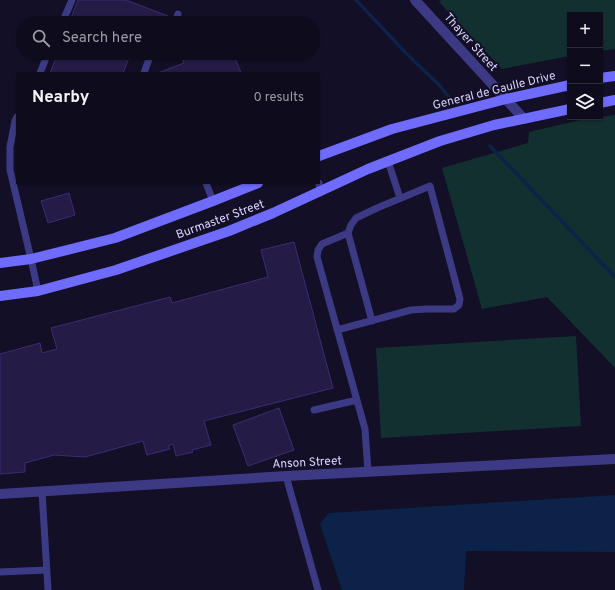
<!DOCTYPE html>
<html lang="en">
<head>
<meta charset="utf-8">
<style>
  body { margin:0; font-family:Overpass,sans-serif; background:#1c1929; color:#f1f3f6 }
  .controls { position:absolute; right:12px; top:12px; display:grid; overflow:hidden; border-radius:0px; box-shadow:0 1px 3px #0004 }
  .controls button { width:36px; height:36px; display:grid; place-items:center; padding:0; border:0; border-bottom:1px solid #2e2b3b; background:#0e0b1c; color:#f1f3f6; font:20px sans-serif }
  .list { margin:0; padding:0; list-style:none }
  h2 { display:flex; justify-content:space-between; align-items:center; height:52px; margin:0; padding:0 16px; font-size:17px }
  h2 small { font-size:13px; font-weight:400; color:#9b9ba3 }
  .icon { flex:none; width:22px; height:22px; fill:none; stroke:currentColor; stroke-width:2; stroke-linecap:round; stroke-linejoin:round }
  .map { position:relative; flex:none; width:615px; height:590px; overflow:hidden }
  .search { position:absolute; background:#0e0b1c; box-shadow:0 1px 3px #0004; left:16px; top:16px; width:304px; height:44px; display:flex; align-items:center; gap:10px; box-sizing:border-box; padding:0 14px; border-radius:22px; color:#9b9ba3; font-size:15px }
  .panel { position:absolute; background:#0e0b1c; box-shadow:0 1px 3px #0004; left:16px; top:72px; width:304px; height:112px; border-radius:0px }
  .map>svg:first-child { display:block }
  .green { fill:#12302f }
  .water { fill:#0c2248 }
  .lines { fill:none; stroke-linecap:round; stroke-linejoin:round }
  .stream { stroke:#0c2248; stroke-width:3.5 }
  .building { fill:#241b47; stroke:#3b2d73 }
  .service { stroke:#3d3a85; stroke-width:7 }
  .minor { stroke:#3d3a85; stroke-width:10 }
  .secondary { stroke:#6f6bff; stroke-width:10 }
  .labels { text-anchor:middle; stroke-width:4; stroke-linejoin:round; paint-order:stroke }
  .street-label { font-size:12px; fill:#d9d4ff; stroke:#130f26 }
</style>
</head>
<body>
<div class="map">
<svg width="615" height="590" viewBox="0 0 615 590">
  <rect width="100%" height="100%" fill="#130f26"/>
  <path class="green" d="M 441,0 L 615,0 L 615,49 L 600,51 L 600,15 L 570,15 L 570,56 L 502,69 L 439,2 Z
    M 615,115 L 615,368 L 547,297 L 482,309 L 442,168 L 528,143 L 529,132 L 580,120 Z
    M 576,336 L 581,426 L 381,438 L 376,348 Z"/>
  <path class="water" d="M 615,495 L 615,552 L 466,551 L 464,590 L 342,590 L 320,524 L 329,513 Z"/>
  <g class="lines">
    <path class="stream" d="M 356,0 L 405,52 L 440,86 L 449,97
      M 490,146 L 615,277"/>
  </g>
  <path class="building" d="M 78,0 L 126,0 L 168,16 L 165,23 L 69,23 Z
    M 58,53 L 131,53 L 123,73 L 50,73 Z
    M 198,53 L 233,53 L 241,73 L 158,73 L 184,63 L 183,59 Z
    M 69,193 L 75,215 L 48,223 L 41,201 Z
    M 294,242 L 333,388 L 204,421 L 211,445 L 192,450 L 193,452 L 176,456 L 173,444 L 168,446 L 170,449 L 147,455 L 143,441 L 85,457 L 54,455 L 25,463 L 25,472 L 0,474 L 0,354 L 40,343 L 42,353 L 57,349 L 51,328 L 170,297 L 172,303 L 268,277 L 261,250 Z
    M 279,408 L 294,450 L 248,466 L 233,425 Z"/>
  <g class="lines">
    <path class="service" d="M 62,23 L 72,0
      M 175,23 L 178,14
      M 40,73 L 48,53
      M 144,73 L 150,56 L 153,53
      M 17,117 L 15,121 L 10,147 L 10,170 L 31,259 L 38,291
      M 388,161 L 400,198
      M 206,183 L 213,201
      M 319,183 L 320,191
      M 348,233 L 372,321
      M 337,330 L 411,310 L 427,309 L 454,309 L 459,305 L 460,299 L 430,186 L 377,208 L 356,218 L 351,225 L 348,233 L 322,244 L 318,250 L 317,257 L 365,429 L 368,472
      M 314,410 L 357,400
      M 286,476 L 318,590
      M 42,492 L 48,590
      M 0,572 L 47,570"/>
    <path class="minor" d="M 415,0 L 524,119
      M 0,494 L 286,476 L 615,459"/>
    <path class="secondary" d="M 600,78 L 615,76
      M 600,103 L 615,100
      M 319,156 L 392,129 L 506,99 L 570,85
      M 0,263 L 31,259 L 115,238 L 213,201 L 258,183
      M 0,296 L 38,291 L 116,270 L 229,231 L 273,213 L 368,169 L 440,141 L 494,125 L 570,109"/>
  </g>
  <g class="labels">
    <g class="street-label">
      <text transform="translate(471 42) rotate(48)" y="4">Thayer Street</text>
      <text transform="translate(494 90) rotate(-14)" y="4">General de Gaulle Drive</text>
      <text transform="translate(220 219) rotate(-20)" y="4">Burmaster Street</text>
      <text transform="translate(307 462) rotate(-3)" y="4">Anson Street</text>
    </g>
  </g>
</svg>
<div class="controls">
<button>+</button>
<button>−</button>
<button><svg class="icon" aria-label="layers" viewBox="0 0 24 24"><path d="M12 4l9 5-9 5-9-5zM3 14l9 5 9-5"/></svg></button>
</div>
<div class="search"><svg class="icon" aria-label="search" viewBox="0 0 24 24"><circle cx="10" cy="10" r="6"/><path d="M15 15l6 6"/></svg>Search here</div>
<section class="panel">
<h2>Nearby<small>0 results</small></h2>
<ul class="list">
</ul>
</section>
</div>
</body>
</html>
